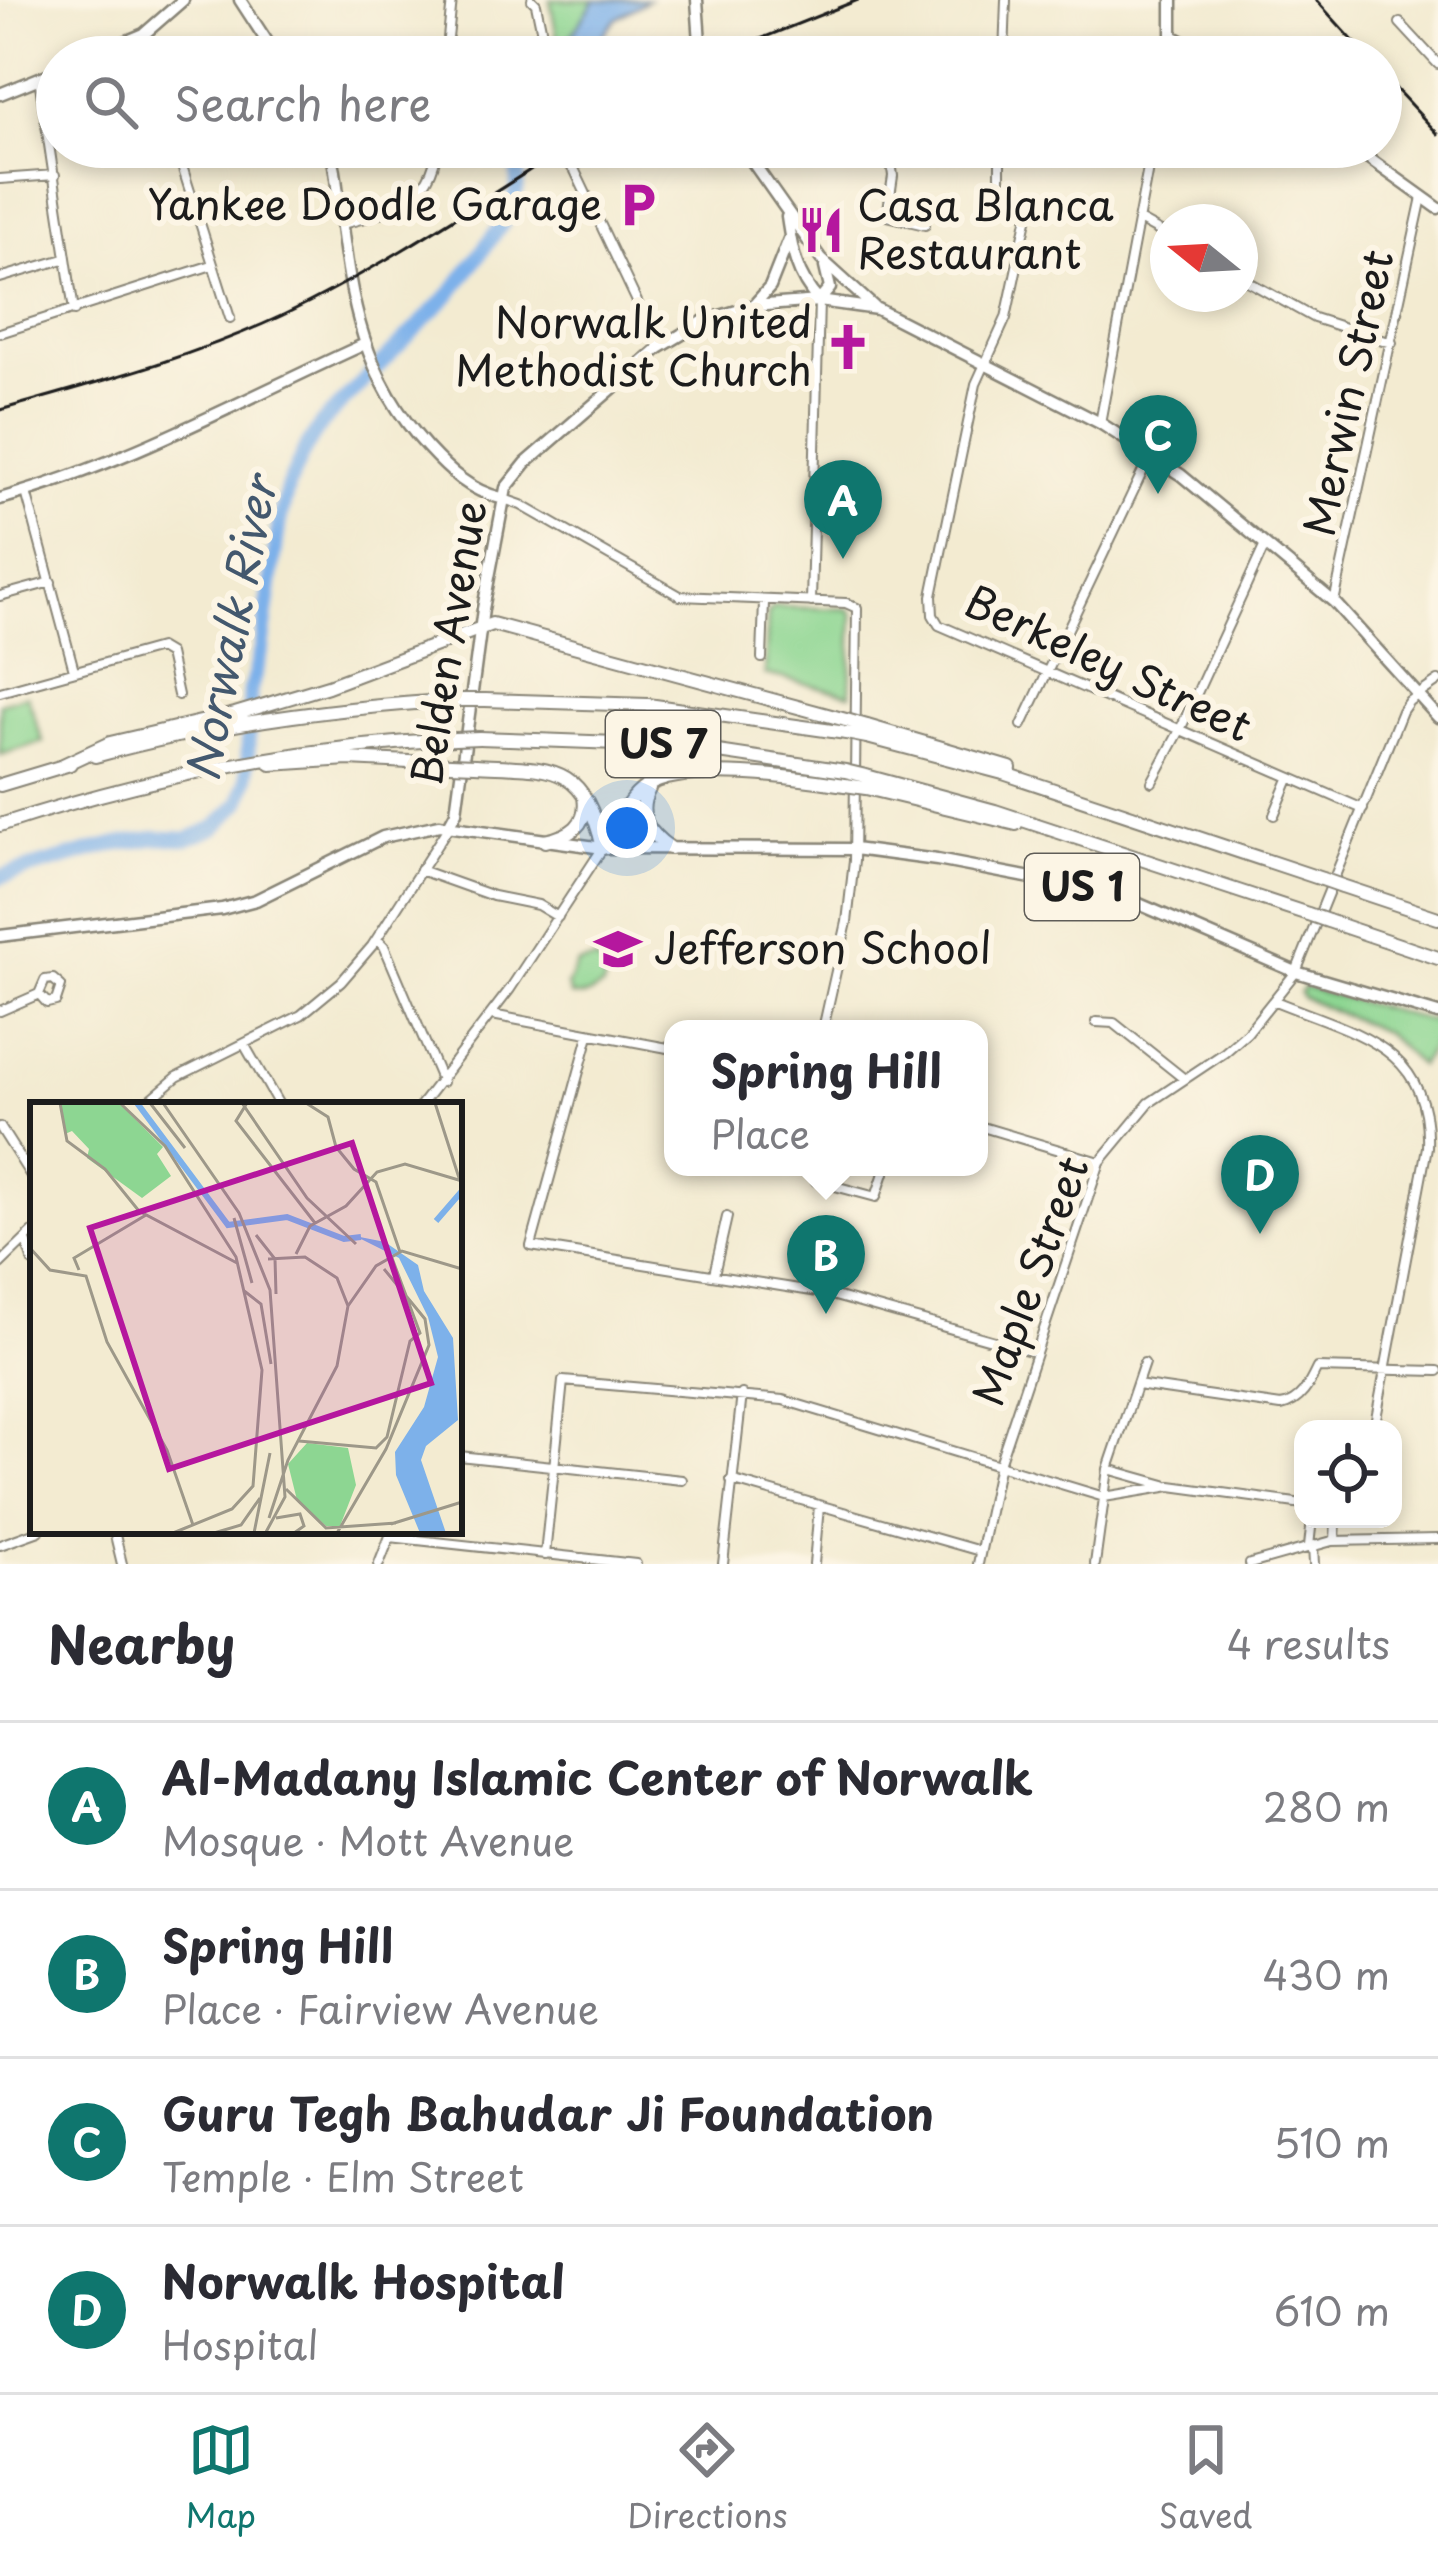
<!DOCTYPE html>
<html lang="en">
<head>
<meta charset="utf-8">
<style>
  body { margin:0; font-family:"Playpen Sans",sans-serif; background:#f7f7f7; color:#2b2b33 }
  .controls { position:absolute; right:36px; bottom:36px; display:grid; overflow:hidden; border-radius:24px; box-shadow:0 6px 18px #0003 }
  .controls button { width:108px; height:108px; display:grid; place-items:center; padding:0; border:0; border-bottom:3px solid #e1e1e2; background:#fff; color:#2b2b33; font:60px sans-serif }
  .compass { position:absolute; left:1150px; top:204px; width:108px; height:108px; border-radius:50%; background:#fff; box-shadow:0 6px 18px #0003; rotate:288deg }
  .you { position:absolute; left:627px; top:828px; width:42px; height:42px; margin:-30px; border:9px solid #fff; border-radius:50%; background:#1a73e8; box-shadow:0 0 0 18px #1a73e833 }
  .badge { display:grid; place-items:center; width:78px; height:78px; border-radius:50%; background:#0f766e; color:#fff; font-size:39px; font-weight:700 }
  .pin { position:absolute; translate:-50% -99px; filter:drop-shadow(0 3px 6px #0008) }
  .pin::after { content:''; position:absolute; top:63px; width:42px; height:36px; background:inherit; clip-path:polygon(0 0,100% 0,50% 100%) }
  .popup { position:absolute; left:664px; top:1020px; width:324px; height:156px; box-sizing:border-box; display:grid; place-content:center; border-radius:24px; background:#fff; filter:drop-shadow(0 3px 9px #0005); font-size:39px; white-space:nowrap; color:#7c7c81 }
  .popup b { font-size:45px; color:#2b2b33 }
  .popup::after { content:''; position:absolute; left:50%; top:100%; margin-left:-24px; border:24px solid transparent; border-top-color:#fff }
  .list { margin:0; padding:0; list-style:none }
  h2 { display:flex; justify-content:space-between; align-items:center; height:156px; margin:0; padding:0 48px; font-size:51px }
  h2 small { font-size:39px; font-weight:400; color:#7c7c81 }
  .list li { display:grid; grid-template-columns:78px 1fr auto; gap:36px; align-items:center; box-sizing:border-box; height:168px; padding:0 48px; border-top:3px solid #e1e1e2 }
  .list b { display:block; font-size:45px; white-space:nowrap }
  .list p { margin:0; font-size:39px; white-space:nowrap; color:#7c7c81 }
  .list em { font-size:39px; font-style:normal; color:#7c7c81 }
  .icon { flex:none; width:66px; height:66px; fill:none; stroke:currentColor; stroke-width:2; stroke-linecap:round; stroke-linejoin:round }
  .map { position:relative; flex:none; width:1438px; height:1564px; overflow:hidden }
  .search { position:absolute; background:#fff; box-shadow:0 6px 18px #0003; left:36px; right:36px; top:36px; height:132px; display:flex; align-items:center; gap:30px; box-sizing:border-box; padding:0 42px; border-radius:66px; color:#7c7c81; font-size:45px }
  .sheet { height:828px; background:#fff }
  nav { display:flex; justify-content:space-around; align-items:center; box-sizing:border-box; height:168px; border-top:3px solid #e1e1e2; background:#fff; font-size:33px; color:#7c7c81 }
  nav a { display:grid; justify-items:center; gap:6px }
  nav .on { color:#0f766e }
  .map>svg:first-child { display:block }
  .green { fill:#8dd692; stroke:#547957; stroke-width:3 }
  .water { fill:#7db1ea; stroke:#4c6683; stroke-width:3 }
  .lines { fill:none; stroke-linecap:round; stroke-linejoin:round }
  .river { stroke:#7db1ea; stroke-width:15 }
  .minor-casing { stroke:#888476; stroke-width:12 }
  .major-casing { stroke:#888476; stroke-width:15 }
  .highway-casing { stroke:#888476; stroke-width:16 }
  .minor { stroke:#fff; stroke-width:8 }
  .major { stroke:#fff; stroke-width:10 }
  .highway { stroke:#fff; stroke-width:12 }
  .rail { stroke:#1c1c1c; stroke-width:3 }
  .minor-bridge-casing { stroke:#888476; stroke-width:12; stroke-linecap:butt }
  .highway-bridge-casing { stroke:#888476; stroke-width:16; stroke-linecap:butt }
  .minor-bridge { stroke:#fff; stroke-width:8 }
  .highway-bridge { stroke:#fff; stroke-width:12 }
  .labels { text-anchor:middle; stroke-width:12; stroke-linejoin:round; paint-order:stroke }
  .shield { fill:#fcf5e5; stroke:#5f5d58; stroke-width:3 }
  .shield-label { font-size:39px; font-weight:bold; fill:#1c1c1c }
  .poi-label { font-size:42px; fill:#1c1c1c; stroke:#fcf5e5; text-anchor:end }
  .street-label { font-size:42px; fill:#1c1c1c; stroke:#fcf5e5 }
  .water-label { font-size:45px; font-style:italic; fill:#43586e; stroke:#fcf5e5 }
  .inset-river { fill:none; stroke:#7db1ea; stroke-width:6 }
  .inset-road { fill:none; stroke:#9d9889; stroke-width:3 }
  .view { fill:#b5179e; fill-opacity:0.15; stroke:#b5179e; stroke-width:6 }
  .inset-edge { fill:none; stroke:#1c1c1c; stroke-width:6 }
</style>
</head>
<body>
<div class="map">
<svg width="1438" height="1564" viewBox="0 0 1438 1564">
  <rect width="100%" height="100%" fill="#fcf5e5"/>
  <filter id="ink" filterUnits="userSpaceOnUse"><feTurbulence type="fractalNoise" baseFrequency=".00833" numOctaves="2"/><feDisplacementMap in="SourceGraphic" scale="24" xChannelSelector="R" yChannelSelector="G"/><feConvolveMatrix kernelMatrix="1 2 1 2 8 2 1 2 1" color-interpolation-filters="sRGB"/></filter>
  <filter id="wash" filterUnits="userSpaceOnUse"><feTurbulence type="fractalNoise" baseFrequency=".004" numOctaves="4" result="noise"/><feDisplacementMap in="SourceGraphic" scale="48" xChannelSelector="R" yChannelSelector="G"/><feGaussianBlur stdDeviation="2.7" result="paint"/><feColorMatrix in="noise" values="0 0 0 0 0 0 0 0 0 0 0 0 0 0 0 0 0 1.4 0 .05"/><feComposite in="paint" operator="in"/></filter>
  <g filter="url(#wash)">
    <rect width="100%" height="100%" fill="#f3ebd1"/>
    <path class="green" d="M 550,0 L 595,0 L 560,53 Z
      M 774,607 L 849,609 L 853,615 L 850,694 L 765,674 L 768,613 Z
      M 27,695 L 43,742 L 0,755 L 0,703 Z
      M 596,960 L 607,972 L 603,987 L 586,996 L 571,996 L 567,986 L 577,964 Z
      M 1304,987 L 1438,1023 L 1438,1036 L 1420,1066 L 1386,1033 L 1303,998 L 1300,993 Z"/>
    <path class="water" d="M 595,0 L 648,0 L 616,19 L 586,57 L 557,57 Z"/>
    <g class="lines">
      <path class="river" d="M 0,877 L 112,845 L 156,838 L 188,839 L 216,827 L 240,802 L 247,780 L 250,692 L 262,647 L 279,524 L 288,486 L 304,451 L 321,424 L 452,292 L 507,217 L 517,189 L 518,147"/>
    </g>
  </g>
  <g filter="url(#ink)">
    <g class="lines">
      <defs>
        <path id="minor" d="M 532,0 L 536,4 L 547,57
          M 1400,23 L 1438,64
          M 144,34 L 150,57
          M 661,50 L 700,48
          M 446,57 L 452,0
          M 1004,57 L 1006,0
          M 1168,57 L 1172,36
          M 39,78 L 74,311
          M 176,147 L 230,318
          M 889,147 L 893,176 L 887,216 L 925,225
          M 1000,147 L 1000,195 L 1021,205 L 1028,215 L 1006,318 L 976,384 L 932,596 L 933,615 L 939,625 L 1363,809
          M 567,154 L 659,348
          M 572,168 L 603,147
          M 0,179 L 55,175
          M 1139,220 L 1168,236
          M 342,224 C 389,212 432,202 437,147
          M 1240,277 L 1314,318 L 1392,343
          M 0,278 L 64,259
          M 0,333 L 212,265
          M 1100,423 L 1152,147
          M 26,492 L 74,670
          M 501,498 L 521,505 L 680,596 L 846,603 L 857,608 L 854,861 L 847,922 L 823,1029
          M 0,596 L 51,582
          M 811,602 L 819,301
          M 1334,602 L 1422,197
          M 762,658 L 764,602
          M 0,692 L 159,648 L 169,654 L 178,695
          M 1022,725 L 1150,456
          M 1152,782 L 1179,732 L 1265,545
          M 1274,815 L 1289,779
          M 420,870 L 493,896 L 538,905 L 558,917
          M 377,939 L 384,946 L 442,1082
          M 1275,1001 C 1353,1033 1431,1045 1427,1147 L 1374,1429
          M 0,1011 L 39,994 L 45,980 L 53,979 L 61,986 L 56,1001 L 47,1003 L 39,994
          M 492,1015 L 673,1049
          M 1096,1022 L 1114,1023 L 1183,1078
          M 589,1035 L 531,1246 L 824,1293 L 1034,1352
          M 244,1044 L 279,1105
          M 144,1105 L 177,1077 L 301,1015 L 341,982 L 372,946 L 449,826
          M 421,1105 L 510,989 L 602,849
          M 979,1126 L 1100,1162
          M 0,1127 L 33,1179
          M 819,1167 L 816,1181 L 876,1197 L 886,1167
          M 26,1241 L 33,1262
          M 0,1264 L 33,1232
          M 714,1274 L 727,1217
          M 1137,1385 L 1281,1406 C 1301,1402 1309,1385 1317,1368 L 1438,1371
          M 459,1456 L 682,1480
          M 1108,1469 L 1165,1485
          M 731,1480 L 980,1551
          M 114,1531 L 122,1564
          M 390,1537 L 636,1564
          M 1335,1541 L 1336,1519
          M 0,1545 L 39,1531
          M 1313,1545 L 1314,1564
          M 1309,1546 L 1312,1519
          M 545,1555 L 563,1381 L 783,1400 L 1104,1497 L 1171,1486 L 1303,1504
          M 379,1564 L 392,1531
          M 723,1564 L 742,1394
          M 814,1564 L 819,1506
          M 978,1564 L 999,1464 L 1100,1162 L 1149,1103 L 1224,1053 L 1247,1033 L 1296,972 L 1402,711 L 1409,701 L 1438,681
          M 1095,1564 L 1108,1469 L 1144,1363
          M 1250,1564 L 1332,1541 L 1438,1539"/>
        <path id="major" d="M 240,0 L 277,57
          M 697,0 L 701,57
          M 1172,0 L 1172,36 L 1212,57
          M 89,57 L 144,34 L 183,0
          M 0,94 L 57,71
          M 330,147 C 336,168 337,189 340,211 C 351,302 363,377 427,447 C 449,471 470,491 501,498
          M 742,147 L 821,259 L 874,307
          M 1353,147 L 1438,208
          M 787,217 C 792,251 796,276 819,301
          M 819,301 L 830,288 L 825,267
          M 753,306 L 770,287 L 789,239
          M 0,499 C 129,463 243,399 365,344
          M 449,825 L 456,812 L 483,609 L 506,488 L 526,463 L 659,348 L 704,321 L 753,306 L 819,301 L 877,309 L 1100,423 L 1181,475 L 1334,602 L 1438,717
          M 0,936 L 222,909 L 256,900 L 383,837 L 439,825 L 603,848 L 854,849 L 937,860 L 1116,894 L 1296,972 L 1438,1014"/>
        <path id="highway" d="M 485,700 L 648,705 L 846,733
          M 867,726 L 1010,768
          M 867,737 L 1003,773 L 1322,879
          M 479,738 L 672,745 L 845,771
          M 95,756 C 214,723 337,707 461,700
          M 271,764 L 348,759 L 451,764
          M 63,765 L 110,743 L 235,714 L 328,686 L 492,624 L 846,720
          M 475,765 C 553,769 583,761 603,848
          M 866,776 L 995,811 L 1308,914
          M 0,785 L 70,764
          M 866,788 L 1016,824
          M 649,789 C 635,815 649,833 670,848
          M 0,825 C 149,776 299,746 455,739
          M 545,841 C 570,836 589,825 584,797
          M 603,848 C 616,827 625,800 647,786 C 684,762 801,778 845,785
          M 1342,886 L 1438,918
          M 1328,921 L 1438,958"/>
      </defs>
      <use href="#minor" class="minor-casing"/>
      <use href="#major" class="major-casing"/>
      <use href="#highway" class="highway-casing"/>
      <use href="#minor" class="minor"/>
      <use href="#major" class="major"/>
      <use href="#highway" class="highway"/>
      <path class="rail" d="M 1316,0 L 1368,57
        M 735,49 L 858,0
        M 1381,73 L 1438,134
        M 0,410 C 95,383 191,358 281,316 C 375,271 464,212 552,156"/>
      <defs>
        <path id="minor-bridge" d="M 565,147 L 567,154"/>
        <path id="highway-bridge" d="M 461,700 L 485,700
          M 846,720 L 867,726
          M 846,733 L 867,737
          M 455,739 L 479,738
          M 451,764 L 475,765
          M 845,771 L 866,776
          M 845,785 L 866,788
          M 1322,879 L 1342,886
          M 1308,914 L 1328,921"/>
      </defs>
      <use href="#minor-bridge" class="minor-bridge-casing"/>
      <use href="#highway-bridge" class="highway-bridge-casing"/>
      <use href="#minor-bridge" class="minor-bridge"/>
      <use href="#highway-bridge" class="highway-bridge"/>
    </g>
  </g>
  <defs>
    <symbol id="parking-bare" viewBox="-9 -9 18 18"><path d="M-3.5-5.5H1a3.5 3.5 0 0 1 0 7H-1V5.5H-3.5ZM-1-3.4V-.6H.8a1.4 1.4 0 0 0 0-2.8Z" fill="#b5179e" stroke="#fcf5e5" stroke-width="2.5" paint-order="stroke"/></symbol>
    <symbol id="restaurant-bare" viewBox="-9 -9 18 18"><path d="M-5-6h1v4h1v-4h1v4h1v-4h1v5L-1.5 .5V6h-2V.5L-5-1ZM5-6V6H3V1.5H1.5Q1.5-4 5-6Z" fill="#b5179e" stroke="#fcf5e5" stroke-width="2.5" paint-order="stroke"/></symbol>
    <symbol id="church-bare" viewBox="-9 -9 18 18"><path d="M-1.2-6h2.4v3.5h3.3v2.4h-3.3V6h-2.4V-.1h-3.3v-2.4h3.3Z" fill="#b5179e" stroke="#fcf5e5" stroke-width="2.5" paint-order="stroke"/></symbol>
    <symbol id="school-bare" viewBox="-9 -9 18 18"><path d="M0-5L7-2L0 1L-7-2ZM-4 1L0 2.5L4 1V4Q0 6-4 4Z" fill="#b5179e" stroke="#fcf5e5" stroke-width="2.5" paint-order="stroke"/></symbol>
  </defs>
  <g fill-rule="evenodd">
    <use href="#parking-bare" x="605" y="172" width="66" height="66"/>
    <use href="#restaurant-bare" x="788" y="197" width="66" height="66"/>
    <use href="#church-bare" x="815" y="314" width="66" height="66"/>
    <use href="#school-bare" x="585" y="916" width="66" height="66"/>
  </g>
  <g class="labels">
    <g class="shield">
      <rect x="606" y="711" width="114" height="66" rx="9"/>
      <rect x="1025" y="854" width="114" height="66" rx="9"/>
    </g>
    <g class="shield-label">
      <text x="663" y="758">US 7</text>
      <text x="1082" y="901">US 1</text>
    </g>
    <g class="poi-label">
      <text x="602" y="220">Yankee Doodle Garage</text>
      <text x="857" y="221" text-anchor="start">Casa Blanca<tspan x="857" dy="48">Restaurant</tspan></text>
      <text x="812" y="338">Norwalk United<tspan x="812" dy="48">Methodist Church</tspan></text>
      <text x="654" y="964" text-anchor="start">Jefferson School</text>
    </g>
    <g class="street-label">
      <text transform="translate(1349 393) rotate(-78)" y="15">Merwin Street</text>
      <text transform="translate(449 643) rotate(-81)" y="15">Belden Avenue</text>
      <text transform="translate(1108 664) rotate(25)" y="15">Berkeley Street</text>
      <text transform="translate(1031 1281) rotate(-70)" y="15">Maple Street</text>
    </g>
    <g class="water-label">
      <text transform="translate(232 629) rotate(-79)" y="16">Norwalk River</text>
    </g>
  </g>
  <g transform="translate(30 1102)">
    <rect width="432" height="432" fill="#f3ebd1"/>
    <path d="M 31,1 L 89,1 L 133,45 L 127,52 L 141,74 L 112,96 L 57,56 L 59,47 L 42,29 L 35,32 ZM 277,341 L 318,346 L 326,383 L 310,424 L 296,424 L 267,398 L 258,362 Z" fill="#8dd692"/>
    <path d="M 325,134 L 355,140 L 388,163 L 394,189 L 423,236 L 428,318 L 396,344 L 391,358 L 416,431 L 390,431 L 366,373 L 365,350 L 394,305 L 408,255 L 398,215 L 369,156 Z" fill="#7db1ea"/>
    <path class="inset-river" d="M 107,1 L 198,123 L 257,115 L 314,137 L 331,135M 406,119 L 432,89"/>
    <path class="inset-road" d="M 30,1 L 37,39 L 75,67 L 109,109 L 207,161M 90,1 L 135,44 L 206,155 L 232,268 L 223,384 L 202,407 L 143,431M 120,1 L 155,46M 133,1 L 209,111 L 240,188 L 255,395 L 236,430M 212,1 L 277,96 L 326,142M 217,1 L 206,19 L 285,121M 276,1 L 298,15 L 306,45 L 324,67 L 346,80 L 370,150M 405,1 L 430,79M 204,116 L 222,181M 226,133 L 245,157 L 246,192M 0,146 L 20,168 L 56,174 L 77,240 L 137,348 L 163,423M 266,152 L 280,124 L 316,104 L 347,70 L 375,62 L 432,79M 238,157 L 275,155 L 307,176 L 318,204 L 307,264 L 258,358 L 239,416M 49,168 L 44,156 L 116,113M 213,188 L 231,202 L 241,262M 318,204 L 346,164 L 372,149 L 432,167M 269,339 L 346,346 L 357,335 L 380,239 L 390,231 L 362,156M 256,387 L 296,426 L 366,421M 246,416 L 270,412 L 274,424 L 264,431M 361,422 L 432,400M 184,431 L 211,423 L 230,396M 224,431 L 240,351M 307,431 L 356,347 L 399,243 L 395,217 L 354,167"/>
    <path class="view" d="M 322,41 L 401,281 L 139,367 L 60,126 Z"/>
    <rect width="432" height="432" class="inset-edge"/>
  </g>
</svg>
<div class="controls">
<button><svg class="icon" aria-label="locate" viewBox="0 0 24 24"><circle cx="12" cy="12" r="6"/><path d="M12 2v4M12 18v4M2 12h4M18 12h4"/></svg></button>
</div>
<svg class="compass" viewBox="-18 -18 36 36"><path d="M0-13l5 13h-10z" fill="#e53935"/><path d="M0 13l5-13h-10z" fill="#7c7c81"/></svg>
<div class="you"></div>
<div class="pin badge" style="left:843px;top:559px">A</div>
<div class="pin badge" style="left:826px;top:1314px">B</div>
<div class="popup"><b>Spring Hill</b>Place</div>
<div class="pin badge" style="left:1158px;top:494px">C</div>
<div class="pin badge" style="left:1260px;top:1234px">D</div>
<div class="search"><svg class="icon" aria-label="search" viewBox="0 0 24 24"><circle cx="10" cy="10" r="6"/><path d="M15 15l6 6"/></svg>Search here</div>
</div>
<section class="sheet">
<h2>Nearby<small>4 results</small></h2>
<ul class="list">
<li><span class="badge">A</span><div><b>Al-Madany Islamic Center of Norwalk</b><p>Mosque · Mott Avenue</p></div><em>280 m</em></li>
<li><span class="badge">B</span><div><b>Spring Hill</b><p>Place · Fairview Avenue</p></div><em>430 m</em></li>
<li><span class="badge">C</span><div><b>Guru Tegh Bahudar Ji Foundation</b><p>Temple · Elm Street</p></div><em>510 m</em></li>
<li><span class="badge">D</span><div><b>Norwalk Hospital</b><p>Hospital</p></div><em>610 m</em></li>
</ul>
</section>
<nav>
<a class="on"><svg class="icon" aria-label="map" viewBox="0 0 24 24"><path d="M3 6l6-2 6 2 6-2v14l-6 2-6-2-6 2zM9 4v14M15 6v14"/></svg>Map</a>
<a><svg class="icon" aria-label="directions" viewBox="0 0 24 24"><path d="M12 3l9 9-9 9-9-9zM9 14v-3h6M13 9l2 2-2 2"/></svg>Directions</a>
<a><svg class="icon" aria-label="saved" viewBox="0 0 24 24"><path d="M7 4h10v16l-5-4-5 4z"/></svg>Saved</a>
</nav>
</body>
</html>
